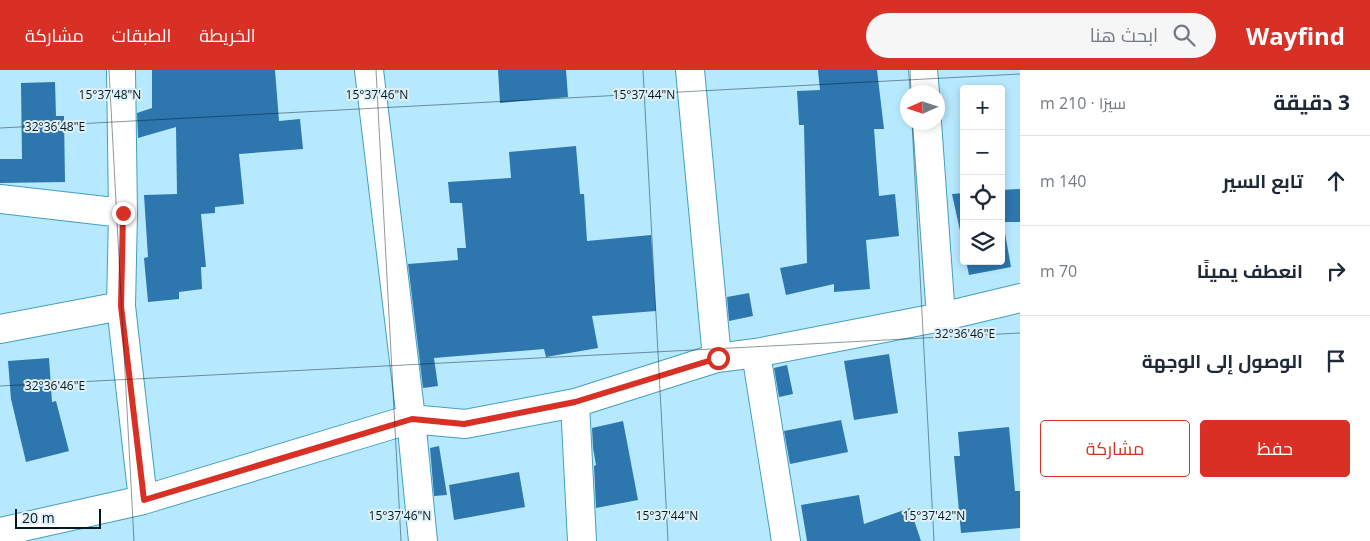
<!DOCTYPE html>
<html lang="ar">
<head>
<meta charset="utf-8">
<style>
  body { margin:0; font-family:"Open Sans",Cairo,sans-serif; background:#f6f6f7; color:#1f2937; direction:rtl }
  .controls { position:absolute; right:15px; top:15px; display:grid; overflow:hidden; border-radius:5px; box-shadow:0 2px 8px #0003 }
  .controls button { width:45px; height:45px; display:grid; place-items:center; padding:0; border:0; border-bottom:1px solid #e0e1e3; background:#fff; color:#1f2937; font:25px sans-serif }
  .compass { position:absolute; left:900px; top:15px; width:45px; height:45px; border-radius:50%; background:#fff; box-shadow:0 2px 8px #0003; rotate:267deg }
  .scale { position:absolute; left:15px; bottom:12px; width:86px; box-sizing:border-box; padding-left:5px; border:2px solid #001a24; border-top:0; font-size:14px; line-height:18px; white-space:nowrap; color:#001a24; -webkit-text-stroke:4px #e0f0f7; paint-order:stroke }
  .stop { position:absolute; width:15px; height:15px; margin:-11px; border:4px solid #d93025; border-radius:50%; background:#fff }
  .stop.end { background:#d93025; border-color:#fff; box-shadow:0 1px 5px #0008 }
  .list { margin:0; padding:0; list-style:none }
  h2 { display:flex; justify-content:space-between; align-items:center; height:65px; margin:0; padding:0 20px; font-size:21px }
  h2 small { font-size:16px; font-weight:400; color:#747a83 }
  .list li { display:grid; grid-template-columns:32px 1fr auto; gap:15px; align-items:center; box-sizing:border-box; height:90px; padding:0 20px; border-top:1px solid #e0e1e3 }
  .list b { display:block; font-size:19px; white-space:nowrap }
  .list em { font-size:16px; font-style:normal; color:#747a83 }
  .actions { display:flex; gap:10px; padding:15px 20px }
  .actions a { flex:1; padding:11px 0; border:1px solid #d93025; border-radius:5px; text-align:center; font-size:18px; color:#d93025 }
  .actions .main { background:#d93025; color:#fff }
  .icon { flex:none; width:28px; height:28px; fill:none; stroke:currentColor; stroke-width:2; stroke-linecap:round; stroke-linejoin:round }
  .map { position:relative; flex:none; width:1020px; height:471px; overflow:hidden; direction:ltr }
  header { display:flex; align-items:center; gap:30px; box-sizing:border-box; height:70px; padding:0 25px; background:#d93025; color:#fff }
  header strong { font-size:24px }
  nav { display:flex; gap:28px; margin-inline-start:auto; font-size:18px }
  .search { width:350px; height:45px; background:#f6f6f7; display:flex; align-items:center; gap:12px; box-sizing:border-box; padding:0 18px; border-radius:28px; color:#747a83; font-size:19px }
  main { display:flex }
  aside { flex:1; background:#fff }
  .map>svg:first-child { display:block }
  .building { fill:#2d76ae }
  .lines { fill:none; stroke-linecap:round; stroke-linejoin:round }
  .minor-casing { stroke:#439ebf; stroke-width:30 }
  .minor { stroke:#fff; stroke-width:28 }
  .route { stroke:#d93025; stroke-width:6 }
  .ticks { fill:none; stroke:#001a24; stroke-width:1; stroke-opacity:0.45 }
  .ticks-label { font-size:12px; text-anchor:middle; fill:#001a24; stroke:#e0f0f7; stroke-width:4; stroke-linejoin:round; paint-order:stroke }
</style>
</head>
<body>
<header>
<strong>Wayfind</strong>
<div class="search"><svg class="icon" aria-label="search" viewBox="0 0 24 24"><circle cx="10" cy="10" r="6"/><path d="M15 15l6 6"/></svg>ابحث هنا</div>
<nav><a>الخريطة</a><a>الطبقات</a><a>مشاركة</a></nav>
</header>
<main>
<aside>
<h2>3 دقيقة<small>سيرًا · 210 m</small></h2>
<ul class="list">
<li><svg class="icon" aria-label="ahead" viewBox="0 0 24 24"><path d="M12 20V5M6 11l6-6 6 6"/></svg><div><b>تابع السير</b></div><em>140 m</em></li>
<li><svg class="icon" aria-label="right" viewBox="0 0 24 24"><path d="M7 20v-9h11M14 6l5 5-5 5"/></svg><div><b>انعطف يمينًا</b></div><em>70 m</em></li>
<li><svg class="icon" aria-label="arrive" viewBox="0 0 24 24"><path d="M6 21V4h12l-3 4 3 4H6"/></svg><div><b>الوصول إلى الوجهة</b></div></li>
</ul>
<div class="actions"><a class="main">حفظ</a><a>مشاركة</a></div>
</aside>
<div class="map">
<svg width="1020" height="471" viewBox="0 0 1020 471">
  <rect width="100%" height="100%" fill="#b7e9fe"/>
  <path class="building" d="M 152,0 L 275,0 L 279,51 L 300,49 L 303,79 L 239,84 L 244,134 L 215,137 L 215,143 L 201,144 L 206,197 L 201,197 L 202,219 L 179,222 L 179,229 L 148,232 L 144,188 L 148,187 L 144,125 L 177,124 L 176,57 L 138,68 L 137,43 L 152,38 Z
    M 498,0 L 566,0 L 568,27 L 500,33 Z
    M 818,0 L 877,0 L 884,59 L 874,59 L 879,126 L 895,124 L 899,166 L 866,170 L 870,219 L 834,222 L 834,214 L 786,225 L 780,198 L 807,193 L 804,55 L 799,55 L 797,21 L 820,20 Z
    M 55,12 L 56,46 L 64,46 L 65,112 L 0,113 L 0,89 L 22,89 L 21,13 Z
    M 576,76 L 580,124 L 584,124 L 587,171 L 651,165 L 656,241 L 592,246 L 598,278 L 546,287 L 544,279 L 434,288 L 438,316 L 423,318 L 408,194 L 458,190 L 457,178 L 466,178 L 462,133 L 450,133 L 448,112 L 511,108 L 509,82 Z
    M 1020,119 L 1020,152 L 1003,152 L 1011,197 L 969,205 L 966,191 L 1001,191 L 1001,120 Z
    M 964,123 L 964,179 L 952,124 Z
    M 749,223 L 753,246 L 729,251 L 727,227 Z
    M 889,284 L 898,343 L 854,350 L 844,291 Z
    M 49,288 L 52,332 L 56,331 L 69,381 L 26,392 L 11,329 L 8,291 Z
    M 787,295 L 793,324 L 779,327 L 774,298 Z
    M 841,350 L 848,382 L 790,394 L 784,361 Z
    M 623,351 L 638,430 L 596,438 L 594,396 L 596,395 L 593,378 L 592,358 Z
    M 1009,357 L 1015,421 L 1020,421 L 1020,458 L 961,463 L 954,386 L 960,386 L 958,362 Z
    M 439,376 L 447,425 L 434,426 L 430,378 Z
    M 519,402 L 525,437 L 454,450 L 449,415 Z
    M 859,425 L 864,454 L 910,438 L 921,471 L 807,471 L 801,435 Z"/>
  <g class="lines">
    <defs>
      <path id="minor" d="M 121,0 L 123,143 L 121,236 L 143,430
        M 369,0 L 411,349 L 423,471
        M 690,0 L 717,288
        M 923,0 L 925,22
        M 927,52 L 941,247
        M 0,129 L 123,143
        M 0,259 L 121,236
        M 756,283 L 786,471
        M 575,333 L 582,471
        M 0,462 L 143,430 L 411,349 L 465,354 L 575,333 L 717,288 L 756,283 L 941,247 L 1020,228"/>
    </defs>
    <use href="#minor" class="minor-casing"/>
    <use href="#minor" class="minor"/>
  </g>
  <g class="lines">
    <path class="route" d="M 123,143 L 121,236 L 144,430 L 412,349 L 464,354 L 575,332 L 718,288"/>
  </g>
  <path class="ticks" d="M 109,0 L 134,471M 376,0 L 401,471M 643,0 L 668,471M 910,0 L 911,22M 912,52 L 934,471M 0,58 L 1020,4M 0,316 L 1020,263"/>
  <g class="ticks-label">
    <text x="110" y="29">15°37'48"N</text>
    <text x="377" y="29">15°37'46"N</text>
    <text x="644" y="29">15°37'44"N</text>
    <text x="55" y="61">32°36'48"E</text>
    <text x="965" y="268">32°36'46"E</text>
    <text x="55" y="320">32°36'46"E</text>
    <text x="400" y="450">15°37'46"N</text>
    <text x="667" y="450">15°37'44"N</text>
    <text x="934" y="450">15°37'42"N</text>
  </g>
</svg>
<div class="controls">
<button>+</button>
<button>−</button>
<button><svg class="icon" aria-label="locate" viewBox="0 0 24 24"><circle cx="12" cy="12" r="6"/><path d="M12 2v4M12 18v4M2 12h4M18 12h4"/></svg></button>
<button><svg class="icon" aria-label="layers" viewBox="0 0 24 24"><path d="M12 4l9 5-9 5-9-5zM3 14l9 5 9-5"/></svg></button>
</div>
<svg class="compass" viewBox="-18 -18 36 36"><path d="M0-13l5 13h-10z" fill="#e53935"/><path d="M0 13l5-13h-10z" fill="#747a83"/></svg>
<div class="scale">20 m</div>
<div class="stop" style="left:718px;top:288px"></div>
<div class="stop end" style="left:123px;top:143px"></div>
</div>
</main>
</body>
</html>
